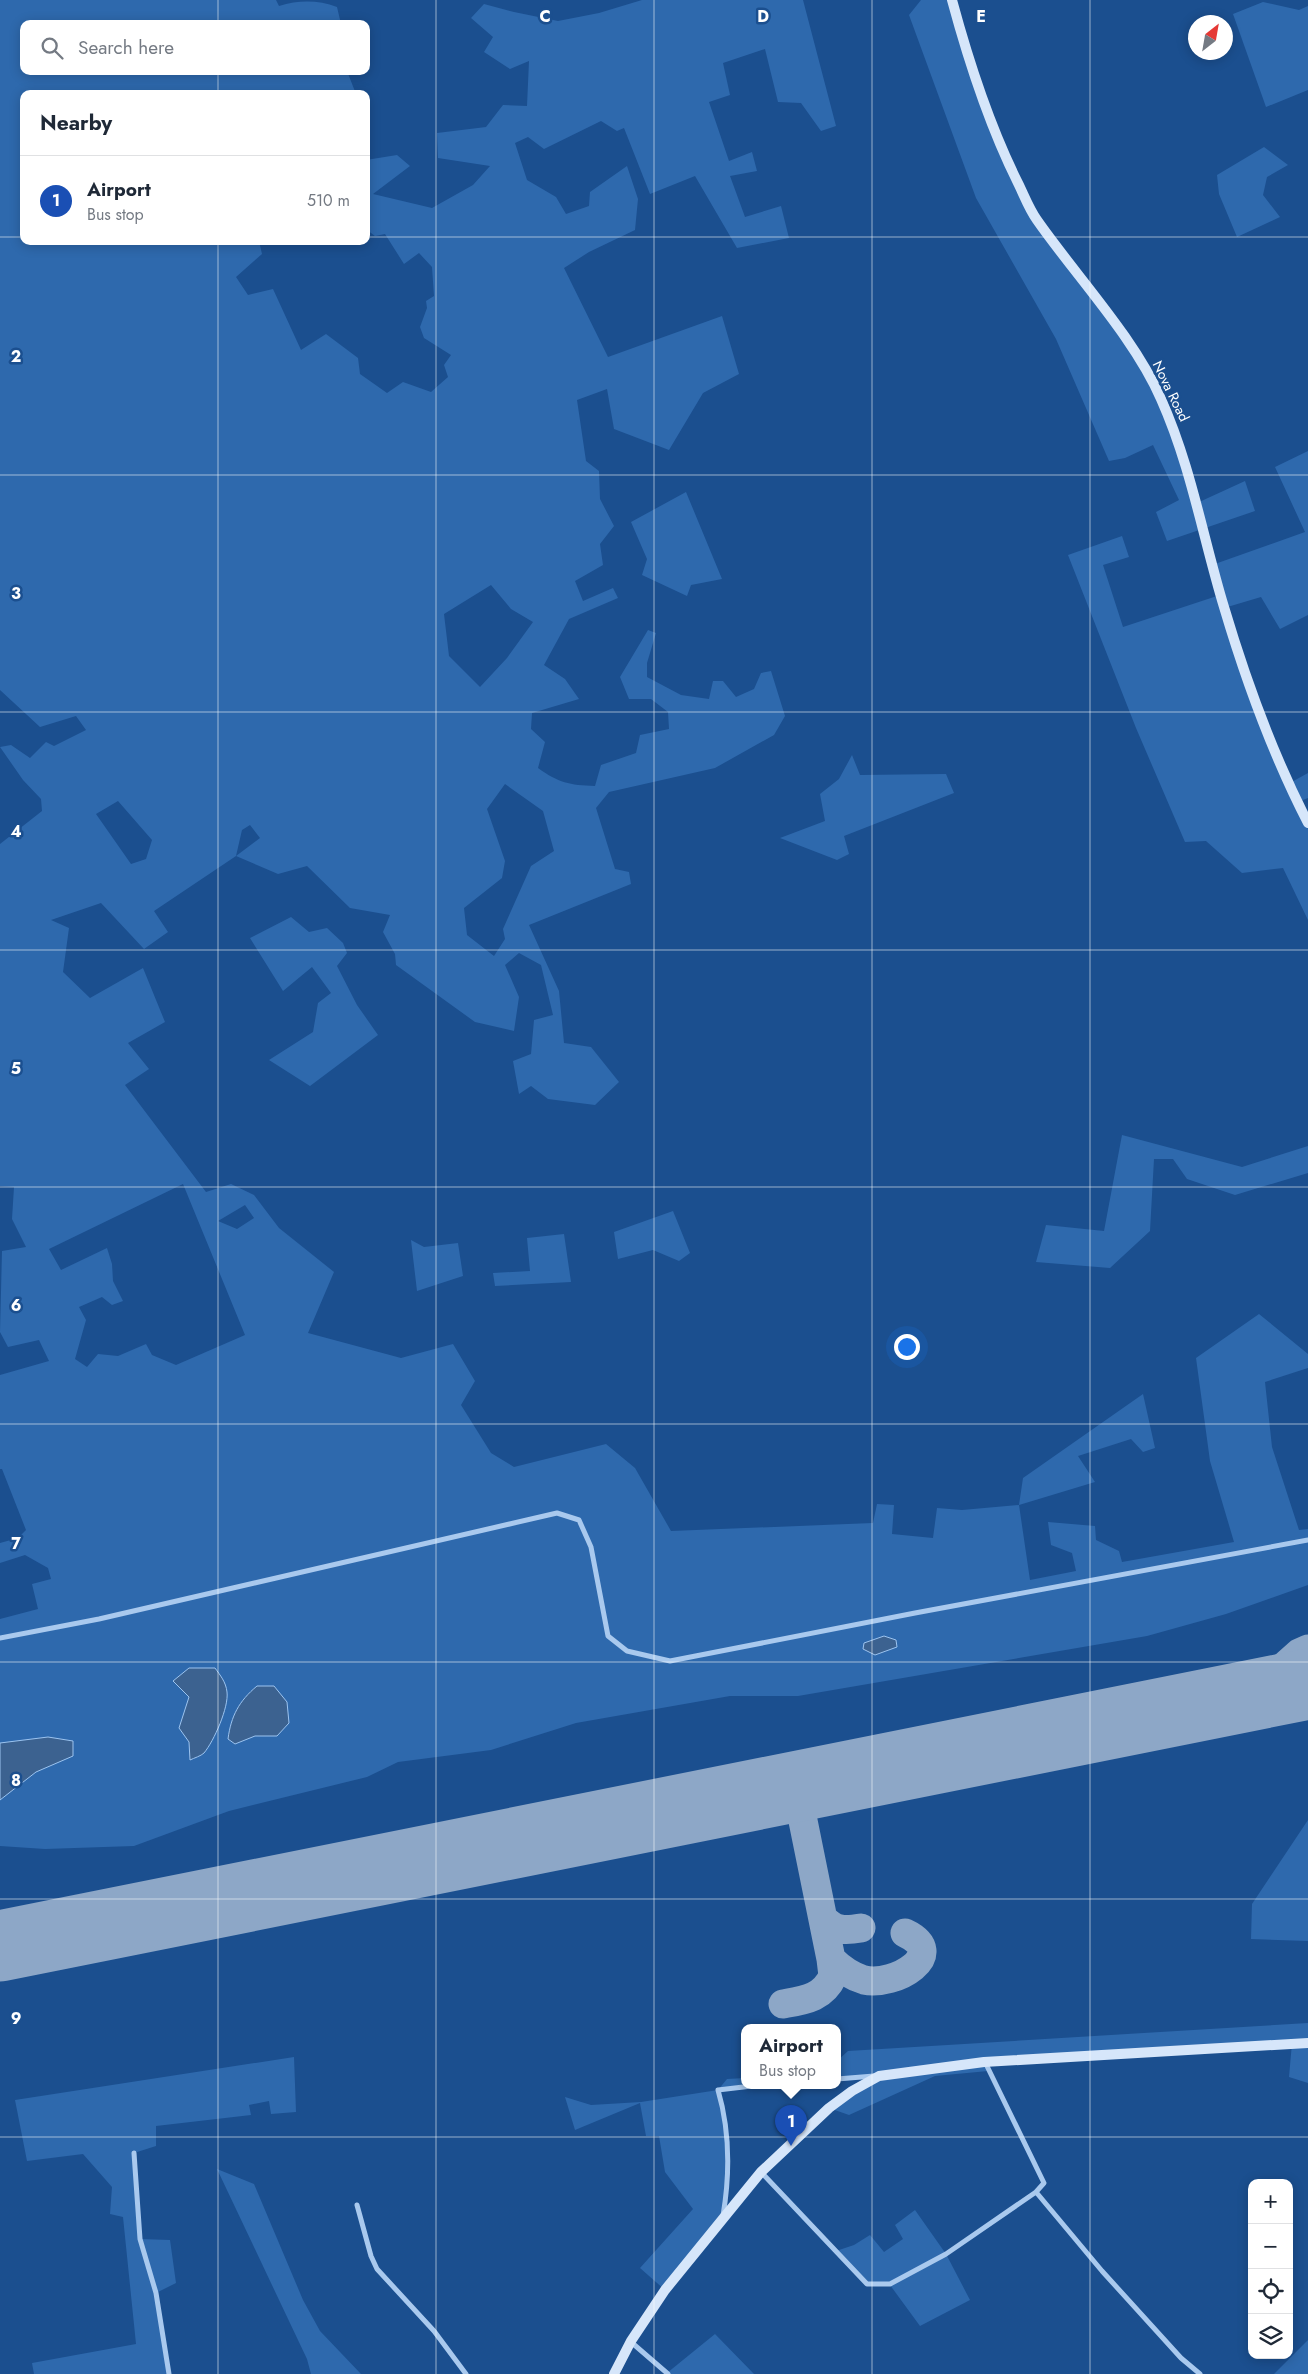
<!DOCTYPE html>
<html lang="en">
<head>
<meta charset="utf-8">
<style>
  body { margin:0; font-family:Jost,sans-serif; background:#f2f2f3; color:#1f2937 }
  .controls { position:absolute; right:15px; bottom:15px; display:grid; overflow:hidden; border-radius:10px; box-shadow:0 2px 12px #0003 }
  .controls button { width:45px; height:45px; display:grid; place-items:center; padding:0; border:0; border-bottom:1px solid #e0e1e3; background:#fff; color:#1f2937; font:25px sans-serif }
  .compass { position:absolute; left:1188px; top:15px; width:45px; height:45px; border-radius:50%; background:#fff; box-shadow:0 2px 12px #0003; rotate:31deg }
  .you { position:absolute; left:906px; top:1346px; width:18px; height:18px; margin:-12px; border:4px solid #fff; border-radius:50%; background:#1a73e8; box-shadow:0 0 0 8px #1a73e833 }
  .badge { display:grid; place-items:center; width:32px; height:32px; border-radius:50%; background:#d93025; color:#fff; font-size:16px; font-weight:700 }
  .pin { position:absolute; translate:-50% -41px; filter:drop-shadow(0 1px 2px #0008) }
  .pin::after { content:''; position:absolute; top:26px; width:18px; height:15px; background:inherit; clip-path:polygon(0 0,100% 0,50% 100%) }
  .popup { position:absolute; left:741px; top:2024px; width:100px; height:65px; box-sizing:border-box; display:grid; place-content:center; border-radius:10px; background:#fff; filter:drop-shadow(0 1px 4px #0005); font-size:16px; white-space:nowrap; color:#747a83 }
  .popup b { font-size:19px; color:#1f2937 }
  .popup::after { content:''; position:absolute; left:50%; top:100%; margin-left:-10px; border:10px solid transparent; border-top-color:#fff }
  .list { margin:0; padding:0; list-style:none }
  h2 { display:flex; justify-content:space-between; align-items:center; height:65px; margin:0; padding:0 20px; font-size:21px }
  h2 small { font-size:16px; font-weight:400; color:#747a83 }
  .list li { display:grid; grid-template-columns:32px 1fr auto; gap:15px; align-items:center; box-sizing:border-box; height:90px; padding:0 20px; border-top:1px solid #e0e1e3 }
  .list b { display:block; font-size:19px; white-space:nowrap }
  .list p { margin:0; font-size:16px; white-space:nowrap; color:#747a83 }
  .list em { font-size:16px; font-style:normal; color:#747a83 }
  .icon { flex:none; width:28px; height:28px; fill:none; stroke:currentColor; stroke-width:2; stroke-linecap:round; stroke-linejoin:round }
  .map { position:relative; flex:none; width:1308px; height:2374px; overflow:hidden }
  .search { position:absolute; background:#fff; box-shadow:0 2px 12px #0003; left:20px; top:20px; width:350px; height:55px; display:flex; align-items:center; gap:12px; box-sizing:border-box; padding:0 18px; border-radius:10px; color:#747a83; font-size:19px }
  .panel { position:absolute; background:#fff; box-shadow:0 2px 12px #0003; left:20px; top:90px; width:350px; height:155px; border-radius:10px }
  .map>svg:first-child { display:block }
  .green { fill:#2e69ad; fill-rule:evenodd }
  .water { fill:#3c6290; stroke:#9cc4f0 }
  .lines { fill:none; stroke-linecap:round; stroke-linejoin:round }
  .taxiway { stroke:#8da7c7; stroke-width:29 }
  .runway { stroke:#8da7c7; stroke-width:71 }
  .street { stroke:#a9c9ee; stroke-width:5 }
  .secondary { stroke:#d6e6fa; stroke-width:10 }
  .grid { fill:none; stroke:#fff; stroke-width:1; stroke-opacity:0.55 }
  .labels { text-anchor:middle; stroke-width:5; stroke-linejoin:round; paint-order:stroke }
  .street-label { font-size:14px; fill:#fff; stroke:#1b4f8f }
  .grid-label { font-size:16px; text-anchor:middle; font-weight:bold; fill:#fff; stroke:#1b4f8f; stroke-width:5; stroke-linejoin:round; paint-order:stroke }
</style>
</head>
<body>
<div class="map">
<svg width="1308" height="2374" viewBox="0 0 1308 2374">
  <rect width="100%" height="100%" fill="#1b4f8f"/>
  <path class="green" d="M 0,0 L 276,0 L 279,6 C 299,0 318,0 337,7 L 341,24 L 24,24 L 24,71 L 347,71 L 356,94 L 24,94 L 24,241 L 259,241 L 262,254 L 236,277 L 248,295 L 273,289 L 301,350 L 326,334 L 358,358 L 360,374 L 387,393 L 403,382 L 431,392 L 448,377 L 444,365 L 451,355 L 424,338 L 420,327 L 427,308 L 426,301 L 434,296 L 432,267 L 419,253 L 404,264 L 385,234 L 375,236 L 367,230 L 366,160 L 397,155 L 410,166 L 373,194 L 432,208 L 473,185 L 490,166 L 438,158 L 437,133 L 486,127 L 503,105 L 527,106 L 529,61 L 510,69 L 484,52 L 493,37 L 471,18 L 484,4 L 514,12 L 558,21 L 599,13 L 642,0 L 803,0 L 836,126 L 821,131 L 801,103 L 778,102 L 765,49 L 723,63 L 730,95 L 709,102 L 729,161 L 752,152 L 757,171 L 730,176 L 745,217 L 781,206 L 789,238 L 737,248 L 695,176 L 650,194 L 624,128 L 617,131 L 601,121 L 544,149 L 528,137 L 515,143 L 527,180 L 556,197 L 566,214 L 589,206 L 590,192 L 627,166 L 638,199 L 635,230 L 589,252 L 564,268 L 608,357 L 722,316 L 739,374 L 703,393 L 669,450 L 614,429 L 607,389 L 577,400 L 586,461 L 599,471 L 600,499 L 614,526 L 600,544 L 603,565 L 575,581 L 583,601 L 613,588 L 618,598 L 569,619 L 544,665 L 565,679 L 579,699 L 532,713 L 531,729 L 545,742 L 538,768 C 559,783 569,785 595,786 L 601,765 L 636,753 L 640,735 L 669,729 L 668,712 L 651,699 L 629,699 L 620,677 L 648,630 L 656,633 L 647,663 L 647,677 L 681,695 L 709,699 L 713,681 L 723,681 L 736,697 L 754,689 L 761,673 L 771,671 L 785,716 L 774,735 L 715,768 L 609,792 L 596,808 L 615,869 L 629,872 L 631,884 L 529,925 L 559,991 L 564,1043 L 591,1047 L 619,1082 L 595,1105 L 548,1099 L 531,1086 L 519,1094 L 513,1061 L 531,1054 L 534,1020 L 553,1015 L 541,965 L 519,953 L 505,965 L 519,997 L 514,1031 L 475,1022 L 396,965 L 395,954 L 383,932 L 390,915 L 350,908 L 307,866 L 278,874 L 236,856 L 154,911 L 168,932 L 144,949 L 101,903 L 51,920 L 69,928 L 63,972 L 90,998 L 143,968 L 165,1022 L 128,1043 L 149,1069 L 125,1085 L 206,1192 L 231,1184 L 254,1195 L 279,1228 L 334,1272 L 308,1333 L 401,1358 L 453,1344 L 475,1381 L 461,1405 L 491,1453 L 514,1467 L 606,1444 L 635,1468 L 671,1531 L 873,1523 L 877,1504 L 894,1505 L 892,1534 L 933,1538 L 937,1508 L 962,1510 L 1019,1505 L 1023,1478 L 1143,1394 L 1155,1448 L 1143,1452 L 1131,1439 L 1078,1456 L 1095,1482 L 1019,1505 L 1030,1580 L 1076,1571 L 1072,1553 L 1051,1545 L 1048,1522 L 1095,1526 L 1096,1540 L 1119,1551 L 1122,1562 L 1234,1542 L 1210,1461 L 1196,1358 L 1259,1314 L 1308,1354 L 1308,1368 L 1265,1382 L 1272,1447 L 1299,1530 L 1308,1529 L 1308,1585 L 1226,1614 L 1147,1636 L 798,1696 L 730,1696 L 576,1723 L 491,1750 L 398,1762 L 367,1777 L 229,1811 L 134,1846 L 45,1849 L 0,1846 L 0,1619 L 38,1609 L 32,1584 L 51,1579 L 48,1568 L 25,1555 L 0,1563 L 0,1543 L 18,1538 L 26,1530 L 2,1469 L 0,1469 L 0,1375 L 49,1361 L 39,1340 L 8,1347 L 0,1332 L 2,1251 L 26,1247 L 12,1219 L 14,1187 L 0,1186 L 0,844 L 42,811 L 41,799 L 23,780 L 0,747 L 11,745 L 30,758 L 46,742 L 54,746 L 86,730 L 76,716 L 40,727 L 0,690 ZM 491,585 L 511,609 L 533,622 L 507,658 L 480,687 L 449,656 L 444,614 ZM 505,784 L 543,811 L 554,851 L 531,866 L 503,929 L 505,939 L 494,956 L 467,935 L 464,908 L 502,878 L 505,861 L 487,809 ZM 118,801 L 152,840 L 146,859 L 131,864 L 96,814 ZM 250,825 L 260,838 L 236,856 L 242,830 ZM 183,1184 L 245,1335 L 176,1365 L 152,1355 L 146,1344 L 118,1356 L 98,1354 L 87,1367 L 75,1359 L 86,1320 L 79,1307 L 102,1297 L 112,1305 L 123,1301 L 113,1281 L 112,1264 L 107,1248 L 61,1270 L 49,1249 ZM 245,1205 L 254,1218 L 237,1229 L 218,1221 Z
    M 921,0 L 952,0 L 998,144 L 1035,217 L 1134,351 L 1160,395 L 1197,503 L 1245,481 L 1255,511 L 1167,541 L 1156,512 L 1179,500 L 1153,445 L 1125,458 L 1109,461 L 1056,339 L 976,198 L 909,15 Z
    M 1263,2 L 1299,10 L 1308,6 L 1308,90 L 1266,107 L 1233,14 Z
    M 1264,147 L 1288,165 L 1267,177 L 1263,195 L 1280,217 L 1237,237 L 1219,194 L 1217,175 Z
    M 1308,451 L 1308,615 L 1280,629 L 1261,597 L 1224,608 L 1288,784 L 1308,773 L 1308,798 L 1298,802 L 1308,823 L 1308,920 L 1283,868 L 1242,873 L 1206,841 L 1185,842 L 1136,728 L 1068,555 L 1122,536 L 1129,557 L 1103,565 L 1123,627 L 1220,595 L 1212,565 L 1305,532 L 1275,467 Z
    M 686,492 L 722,579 L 691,585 L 687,596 L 642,575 L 647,559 L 631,522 Z
    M 852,755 L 860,775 L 946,774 L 954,793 L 844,836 L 849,854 L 837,860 L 780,838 L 825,821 L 820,794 L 839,779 Z
    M 291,917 L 309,932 L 327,928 L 343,943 L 347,953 L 337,966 L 357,1005 L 378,1035 L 310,1086 L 269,1060 L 313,1032 L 318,1003 L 331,993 L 312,967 L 283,991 L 250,938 Z
    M 1122,1135 L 1242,1167 L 1308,1146 L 1308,1173 L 1235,1195 L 1187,1179 L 1173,1159 L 1154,1159 L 1150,1231 L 1110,1268 L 1036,1262 L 1046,1225 L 1104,1231 Z
    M 673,1211 L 690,1253 L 679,1261 L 653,1250 L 618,1259 L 614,1232 Z
    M 564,1234 L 571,1282 L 495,1286 L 493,1273 L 530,1271 L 527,1238 Z
    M 411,1240 L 424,1247 L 458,1243 L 463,1276 L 417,1291 Z
    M 1308,1820 L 1308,1941 L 1251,1939 L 1252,1904 Z
    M 1308,2023 L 1308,2083 L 1289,2077 L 1292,2043 L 985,2062 L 988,2071 L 935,2076 L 849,2115 L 829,2108 L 878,2076 L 837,2079 L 837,2061 L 848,2051 Z
    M 294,2057 L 296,2112 L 271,2114 L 269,2101 L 249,2105 L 251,2115 L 156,2126 L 156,2146 L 134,2153 L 140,2239 L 170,2240 L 176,2283 L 156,2293 L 169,2374 L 34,2374 L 32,2363 L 136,2344 L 123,2217 L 110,2214 L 112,2187 L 83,2154 L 27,2161 L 15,2100 Z
    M 745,2078 L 745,2085 L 719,2091 L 725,2113 L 729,2177 L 723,2216 L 665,2290 L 640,2268 L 693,2209 L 665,2172 L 659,2136 L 646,2136 L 640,2103 L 575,2130 L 565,2097 L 591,2105 L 641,2102 L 718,2090 L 727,2079 Z
    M 217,2169 L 254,2184 L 303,2300 L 320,2331 L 361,2374 L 311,2374 L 307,2359 Z
    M 915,2210 L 946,2254 L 970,2300 L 920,2326 L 890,2285 L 867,2284 L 836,2251 L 854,2245 L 870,2235 L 884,2252 L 903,2239 L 895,2225 Z
    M 715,2334 L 754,2374 L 668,2374 L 667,2373 Z
    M 1308,2340 L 1308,2374 L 1274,2374 Z"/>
  <path class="water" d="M 884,1636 L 896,1640 L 897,1647 L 875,1655 L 863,1649 L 864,1643 Z
    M 189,1668 L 215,1668 C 220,1675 226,1682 227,1692 C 229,1707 214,1741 204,1753 C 201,1756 194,1758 190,1760 L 189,1742 L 179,1728 L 189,1697 L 173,1681 Z
    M 257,1686 L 274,1686 L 287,1702 L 289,1723 L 277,1736 L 255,1736 L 235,1744 L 228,1739 C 231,1716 239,1701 257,1686 Z
    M 48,1737 L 73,1741 L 73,1756 L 36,1772 L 0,1800 L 0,1743 Z"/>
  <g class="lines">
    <path class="taxiway" d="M 1275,1690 L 1283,1691 L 1308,1701
      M 1252,1695 L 1299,1653 L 1308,1649
      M 758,1794 C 776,1792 789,1790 800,1806 L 831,1959 C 840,1968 851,1976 864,1980 C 895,1987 950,1954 905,1933
      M 800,1806 L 806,1792 L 821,1781
      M 823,1918 C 835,1931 844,1931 861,1928
      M 783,2004 C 805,2000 823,1998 833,1976 L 831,1959"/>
    <path class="runway" d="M 0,1946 L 1308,1684"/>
    <path class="street" d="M 0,1638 L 99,1619 L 557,1513 L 579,1520 L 591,1547 L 608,1636 L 627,1651 L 670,1661 L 915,1613 L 1308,1540
      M 985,2062 L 1044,2183 L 1036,2192 L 1102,2271 L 1181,2358 L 1200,2374
      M 837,2079 L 874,2076
      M 134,2153 L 140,2239 L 156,2293 L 169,2374
      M 761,2172 L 867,2284 L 890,2284 L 946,2254 L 1036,2192
      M 357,2205 L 371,2256 L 377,2269 L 434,2331 L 466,2374
      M 723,2216 C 730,2174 730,2131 718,2090 L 760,2085
      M 631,2342 L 668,2374"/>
    <path class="secondary" d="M 952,0 C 969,63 989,125 1018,183 C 1024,195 1029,209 1037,220 C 1076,276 1134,337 1161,399 C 1191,466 1203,538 1224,607 C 1246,681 1273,755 1308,823
      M 614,2374 L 631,2341 L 665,2290 L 761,2172 L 829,2108 L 852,2091 L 879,2076 L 984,2062 L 1308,2043"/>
  </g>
  <path class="grid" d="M 218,0 L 218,24M 436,0 L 436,2374M 654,0 L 654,2374M 872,0 L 872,2374M 1090,0 L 1090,2374M 218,71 L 218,94M 0,237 L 24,237M 366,237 L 1308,237M 218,241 L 218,2374M 0,475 L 1308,475M 0,712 L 1308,712M 0,950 L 1308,950M 0,1187 L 1308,1187M 0,1424 L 1308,1424M 0,1662 L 1308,1662M 0,1899 L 1308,1899M 0,2137 L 1308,2137"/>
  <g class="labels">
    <g class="street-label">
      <text transform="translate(1171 391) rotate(64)" y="5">Nova Road</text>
    </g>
  </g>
  <g class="grid-label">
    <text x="545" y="22">C</text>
    <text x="763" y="22">D</text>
    <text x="981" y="22">E</text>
    <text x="16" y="362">2</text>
    <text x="16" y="599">3</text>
    <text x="16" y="837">4</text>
    <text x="16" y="1074">5</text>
    <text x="16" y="1311">6</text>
    <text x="16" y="1549">7</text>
    <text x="16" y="1786">8</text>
    <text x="16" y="2024">9</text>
  </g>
</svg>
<div class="controls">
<button>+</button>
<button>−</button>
<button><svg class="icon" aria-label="locate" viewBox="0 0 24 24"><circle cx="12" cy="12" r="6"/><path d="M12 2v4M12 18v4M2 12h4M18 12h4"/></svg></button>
<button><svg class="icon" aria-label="layers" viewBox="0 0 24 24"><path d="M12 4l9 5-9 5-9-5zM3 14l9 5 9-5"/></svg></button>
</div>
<svg class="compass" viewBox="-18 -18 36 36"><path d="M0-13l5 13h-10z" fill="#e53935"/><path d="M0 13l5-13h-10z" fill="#747a83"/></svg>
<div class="you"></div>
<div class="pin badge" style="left:791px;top:2146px;background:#1a4fb4">1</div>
<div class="popup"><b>Airport</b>Bus stop</div>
<div class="search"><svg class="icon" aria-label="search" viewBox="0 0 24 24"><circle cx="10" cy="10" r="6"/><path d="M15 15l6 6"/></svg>Search here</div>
<section class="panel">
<h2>Nearby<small></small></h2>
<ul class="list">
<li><span class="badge" style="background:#1a4fb4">1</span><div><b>Airport</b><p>Bus stop</p></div><em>510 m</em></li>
</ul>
</section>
</div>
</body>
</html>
